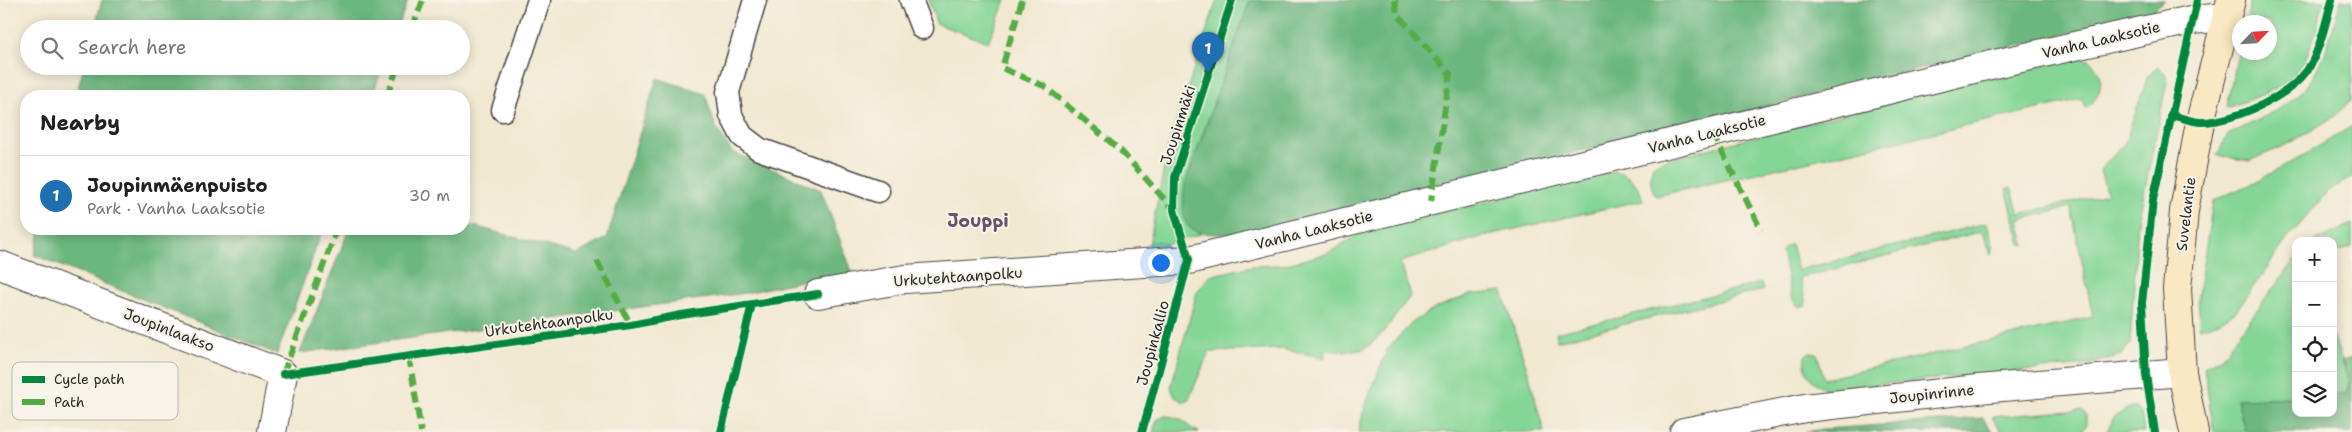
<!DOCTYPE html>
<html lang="en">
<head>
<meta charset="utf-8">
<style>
  body { margin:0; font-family:"Shantell Sans",sans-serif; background:#f6f6f6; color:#222 }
  .controls { position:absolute; right:15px; bottom:15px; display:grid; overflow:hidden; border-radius:10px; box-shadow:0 2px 12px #0003 }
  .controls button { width:45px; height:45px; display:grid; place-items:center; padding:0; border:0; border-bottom:1px solid #e0e0e0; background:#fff; color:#222; font:25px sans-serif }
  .compass { position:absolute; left:2232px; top:15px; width:45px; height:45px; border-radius:50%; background:#fff; box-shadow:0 2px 12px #0003; rotate:65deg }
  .you { position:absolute; left:1160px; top:262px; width:18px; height:18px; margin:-12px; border:4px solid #fff; border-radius:50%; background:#1a73e8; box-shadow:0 0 0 8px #1a73e833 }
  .badge { display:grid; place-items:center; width:32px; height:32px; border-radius:50%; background:#1f6fb2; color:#fff; font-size:16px; font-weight:700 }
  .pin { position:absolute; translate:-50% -41px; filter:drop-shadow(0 1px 2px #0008) }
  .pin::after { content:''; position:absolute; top:26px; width:18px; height:15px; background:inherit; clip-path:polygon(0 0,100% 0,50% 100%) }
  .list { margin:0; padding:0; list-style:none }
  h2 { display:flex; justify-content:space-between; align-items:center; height:65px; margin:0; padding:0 20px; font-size:21px }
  h2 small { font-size:16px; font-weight:400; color:#767676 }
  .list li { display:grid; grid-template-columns:32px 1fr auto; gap:15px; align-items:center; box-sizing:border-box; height:80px; padding:0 20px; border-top:1px solid #e0e0e0 }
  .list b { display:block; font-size:19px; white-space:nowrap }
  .list p { margin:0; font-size:16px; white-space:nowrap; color:#767676 }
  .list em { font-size:16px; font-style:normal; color:#767676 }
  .icon { flex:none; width:28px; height:28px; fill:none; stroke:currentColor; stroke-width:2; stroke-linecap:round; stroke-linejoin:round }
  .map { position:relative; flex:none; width:2352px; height:432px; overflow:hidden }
  .search { position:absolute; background:#fff; box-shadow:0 2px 12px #0003; left:20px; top:20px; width:450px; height:55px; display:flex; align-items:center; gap:12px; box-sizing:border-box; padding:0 18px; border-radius:28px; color:#767676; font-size:19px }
  .panel { position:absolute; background:#fff; box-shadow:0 2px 12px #0003; left:20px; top:90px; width:450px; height:145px; border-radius:20px }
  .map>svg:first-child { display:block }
  .green { fill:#85d696; stroke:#588060 }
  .forest { fill:#6cb77f; stroke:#4c7155 }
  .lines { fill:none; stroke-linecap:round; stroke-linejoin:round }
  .lane-casing { stroke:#494744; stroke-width:25 }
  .street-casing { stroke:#494744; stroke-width:30 }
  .secondary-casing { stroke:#494744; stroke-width:30 }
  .lane { stroke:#fff; stroke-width:22 }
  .street { stroke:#fff; stroke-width:28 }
  .secondary { stroke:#fae7c3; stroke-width:28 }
  .quiet { stroke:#54ab44; stroke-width:6; stroke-dasharray:12 6; stroke-linecap:butt }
  .cycleway-casing { stroke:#f7f3e8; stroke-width:11 }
  .cycleway { stroke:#00873e; stroke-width:8 }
  .labels { text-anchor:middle; stroke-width:4; stroke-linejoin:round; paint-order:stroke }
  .street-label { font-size:15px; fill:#2b2b2b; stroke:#f7f3e8 }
  .quarter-label { font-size:18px; font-weight:bold; fill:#665669; stroke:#f7f3e8 }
  .key { fill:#f7f3e8; stroke:#bab7af; stroke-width:1 }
  .key-label { font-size:14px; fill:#2b2b2b }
</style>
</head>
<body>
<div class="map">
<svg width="2352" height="432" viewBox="0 0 2352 432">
  <rect width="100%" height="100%" fill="#f7f3e8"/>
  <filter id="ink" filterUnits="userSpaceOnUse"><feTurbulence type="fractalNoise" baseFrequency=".02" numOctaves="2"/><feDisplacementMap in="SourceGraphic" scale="10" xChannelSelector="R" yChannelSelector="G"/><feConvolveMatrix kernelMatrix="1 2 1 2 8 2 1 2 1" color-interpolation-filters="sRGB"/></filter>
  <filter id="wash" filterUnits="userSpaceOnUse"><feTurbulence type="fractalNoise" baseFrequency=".0096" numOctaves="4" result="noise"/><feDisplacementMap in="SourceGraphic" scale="20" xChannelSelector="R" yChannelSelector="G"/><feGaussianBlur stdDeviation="1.12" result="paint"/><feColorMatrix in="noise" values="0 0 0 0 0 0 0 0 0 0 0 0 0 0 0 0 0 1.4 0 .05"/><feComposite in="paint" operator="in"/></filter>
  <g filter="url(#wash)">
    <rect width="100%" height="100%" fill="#f1e8d0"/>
    <path class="green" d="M 928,0 L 1006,0 L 988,42 L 937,24 Z
      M 1217,0 L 1250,0 L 1185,185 L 1188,226 L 1201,234 L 1148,250 L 1168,147 Z
      M 2251,0 L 2324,0 C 2317,24 2311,60 2292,77 C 2276,92 2246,101 2226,108 L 2239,49 L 2240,52 L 2270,52 L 2270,22 L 2246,22 Z
      M 2341,0 L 2352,0 L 2352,99 L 2335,116 L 2290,143 L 2249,161 L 2217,155 L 2228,135 L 2276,111 L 2301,93 L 2314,76 L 2327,47 Z
      M 2077,59 L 2090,60 C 2105,77 2104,96 2085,108 L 2082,99 L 1656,196 C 1650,186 1649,178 1653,166 L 1661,161 L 2008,72 Z
      M 2159,68 L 2165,74 L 2167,81 L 2138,222 L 2130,344 L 2121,355 L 2088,365 L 1825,389 C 1811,383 1803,371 1805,356 L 1810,352 L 1817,353 L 1824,379 L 2093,317 L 2071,207 L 2019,220 L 2025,245 L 2021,244 L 2006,189 L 2011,187 L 2019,214 L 2107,194 L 2100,170 L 2125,143 L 2148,76 L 2154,69 Z
      M 2352,126 L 2352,177 L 2329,191 L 2288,238 L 2236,311 L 2221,321 L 2200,328 L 2198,295 L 2213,202 C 2226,193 2241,190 2255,182 C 2288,165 2320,146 2352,126 Z
      M 1614,171 C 1629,174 1639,184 1643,200 L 1484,236 L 1400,262 L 1411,295 C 1398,311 1379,344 1360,350 C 1348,353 1335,351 1324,350 L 1325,358 L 1282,349 L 1209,352 L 1188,401 L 1184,402 L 1175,397 L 1171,387 L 1197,292 L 1209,276 L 1252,266 L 1282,265 L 1326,254 L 1356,236 L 1390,221 L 1474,205 Z
      M 1987,223 L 1993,244 L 1991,255 L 1983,231 L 1800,278 L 1806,305 L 1799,307 L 1791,297 L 1782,252 C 1784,248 1786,245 1791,244 L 1798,270 Z
      M 2352,224 L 2352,247 L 2333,253 L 2333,241 L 2315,241 Z
      M 2296,258 L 2296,397 L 2237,399 L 2245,432 L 2214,432 L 2204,367 L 2221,358 Z
      M 1761,283 L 1763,290 L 1557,341 L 1556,333 Z
      M 1502,291 L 1529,375 L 1544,432 L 1358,432 L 1365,406 L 1388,348 L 1413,322 L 1438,307 L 1469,295 Z
      M 2333,336 L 2349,382 L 2346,395 L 2333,395 Z
      M 2129,408 L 2136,408 L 2141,413 L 2144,432 L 2107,432 L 2114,417 Z
      M 2082,410 L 2086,415 L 2086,424 L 2082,432 L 2002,432 L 1992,417 Z
      M 1165,416 C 1188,418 1183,426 1199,432 L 1153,432 L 1157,420 Z"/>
    <path class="forest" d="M 102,0 L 408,0 L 397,29 L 94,29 Z
      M 1250,0 L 2165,0 L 2149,14 L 1236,234 C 1191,234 1178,236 1185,185 Z
      M 84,66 L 383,66 L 372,96 L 76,96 Z
      M 657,78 L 705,94 L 716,128 L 732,152 L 821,190 L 853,274 L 814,278 L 746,293 L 300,353 L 349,229 L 447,230 L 474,226 L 577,254 L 607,238 Z
      M 41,229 L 323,229 L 277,354 L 34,255 Z
      M 2352,358 L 2352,432 L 2245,432 L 2237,399 L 2296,397 L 2296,413 L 2333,413 L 2333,395 L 2346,394 L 2349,382 L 2342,361 Z
      M 1983,418 L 1992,432 L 1806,432 L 1824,429 Z"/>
  </g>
  <g filter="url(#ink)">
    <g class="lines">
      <defs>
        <path id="lane" d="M 755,0 L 728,92 L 731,115 L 742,136 L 759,149 L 878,191
          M 911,0 L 922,28
          M 503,110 L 539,0"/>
        <path id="street" d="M 0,265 L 283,374 L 272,432
          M 818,294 L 905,279 L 1189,260 L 1999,63 L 2191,20 L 2227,17
          M 1684,432 L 1805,408 L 1978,389 L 2182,372"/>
        <path id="secondary" d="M 2194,432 L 2182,372 L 2177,289 L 2184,211 L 2200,122 L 2231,0"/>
      </defs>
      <use href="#lane" class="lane-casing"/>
      <use href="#street" class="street-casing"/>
      <use href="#secondary" class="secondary-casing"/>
      <use href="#lane" class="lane"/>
      <use href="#street" class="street"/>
      <use href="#secondary" class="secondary"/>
      <path class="quiet" d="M 1022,0 L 1002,68 L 1044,86 L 1121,151 L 1174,210
        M 1395,0 L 1397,14 L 1450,74 L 1431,201
        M 412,29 L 423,0
        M 387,96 L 398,66
        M 1713,133 L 1761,230
        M 597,261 L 631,325
        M 409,356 L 421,432
        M 283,374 L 337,229"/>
      <defs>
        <path id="cycleway" d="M 2171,115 C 2180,117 2192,122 2201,122 C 2235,122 2297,94 2312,62 C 2322,43 2326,20 2332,0
          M 283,374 L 631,325 L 681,315 L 818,294
          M 721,432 L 752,304
          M 1142,432 L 1189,260 L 1174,210 L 1175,177 L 1232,0
          M 2155,432 L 2146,375 L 2142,303 L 2153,200 L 2197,0"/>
      </defs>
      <use href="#cycleway" class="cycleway-casing"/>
      <use href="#cycleway" class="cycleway"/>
    </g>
  </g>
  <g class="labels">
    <g class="street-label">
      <text transform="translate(2101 40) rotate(-13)" y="5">Vanha Laaksotie</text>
      <text transform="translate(1178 125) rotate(-72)" y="5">Joupinmäki</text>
      <text transform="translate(1707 134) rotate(-14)" y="5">Vanha Laaksotie</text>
      <text transform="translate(2186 214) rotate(-83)" y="5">Suvelantie</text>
      <text transform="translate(1314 230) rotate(-14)" y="5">Vanha Laaksotie</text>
      <text transform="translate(958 277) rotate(-4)" y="5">Urkutehtaanpolku</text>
      <text transform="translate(549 323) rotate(-8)" y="5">Urkutehtaanpolku</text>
      <text transform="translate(169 330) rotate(21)" y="5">Joupinlaakso</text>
      <text transform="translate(1153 343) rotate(-75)" y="5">Joupinkallio</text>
      <text transform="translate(1932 394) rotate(-6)" y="5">Joupinrinne</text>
    </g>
    <g class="quarter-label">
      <text x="978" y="227">Jouppi</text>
    </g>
  </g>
  <rect x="12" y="362" width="166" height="58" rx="8" class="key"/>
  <rect x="22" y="376" width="23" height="7" fill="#00873e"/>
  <rect x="22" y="399" width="23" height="6" fill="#54ab44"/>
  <g class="key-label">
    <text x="54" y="384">Cycle path</text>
    <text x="54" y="407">Path</text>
  </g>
</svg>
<div class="controls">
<button>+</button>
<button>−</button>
<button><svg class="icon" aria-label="locate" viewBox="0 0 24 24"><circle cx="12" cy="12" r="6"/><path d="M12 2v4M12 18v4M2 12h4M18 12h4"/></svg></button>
<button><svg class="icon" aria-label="layers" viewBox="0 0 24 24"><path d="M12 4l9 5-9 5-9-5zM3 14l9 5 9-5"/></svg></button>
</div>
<svg class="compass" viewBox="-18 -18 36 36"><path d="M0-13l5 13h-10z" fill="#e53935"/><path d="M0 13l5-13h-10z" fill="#767676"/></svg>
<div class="you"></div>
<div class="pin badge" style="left:1208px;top:73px">1</div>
<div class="search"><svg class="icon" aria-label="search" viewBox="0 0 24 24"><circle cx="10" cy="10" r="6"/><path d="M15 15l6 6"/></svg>Search here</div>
<section class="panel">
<h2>Nearby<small></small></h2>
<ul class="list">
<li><span class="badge">1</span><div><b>Joupinmäenpuisto</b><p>Park · Vanha Laaksotie</p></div><em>30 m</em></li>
</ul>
</section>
</div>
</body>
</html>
